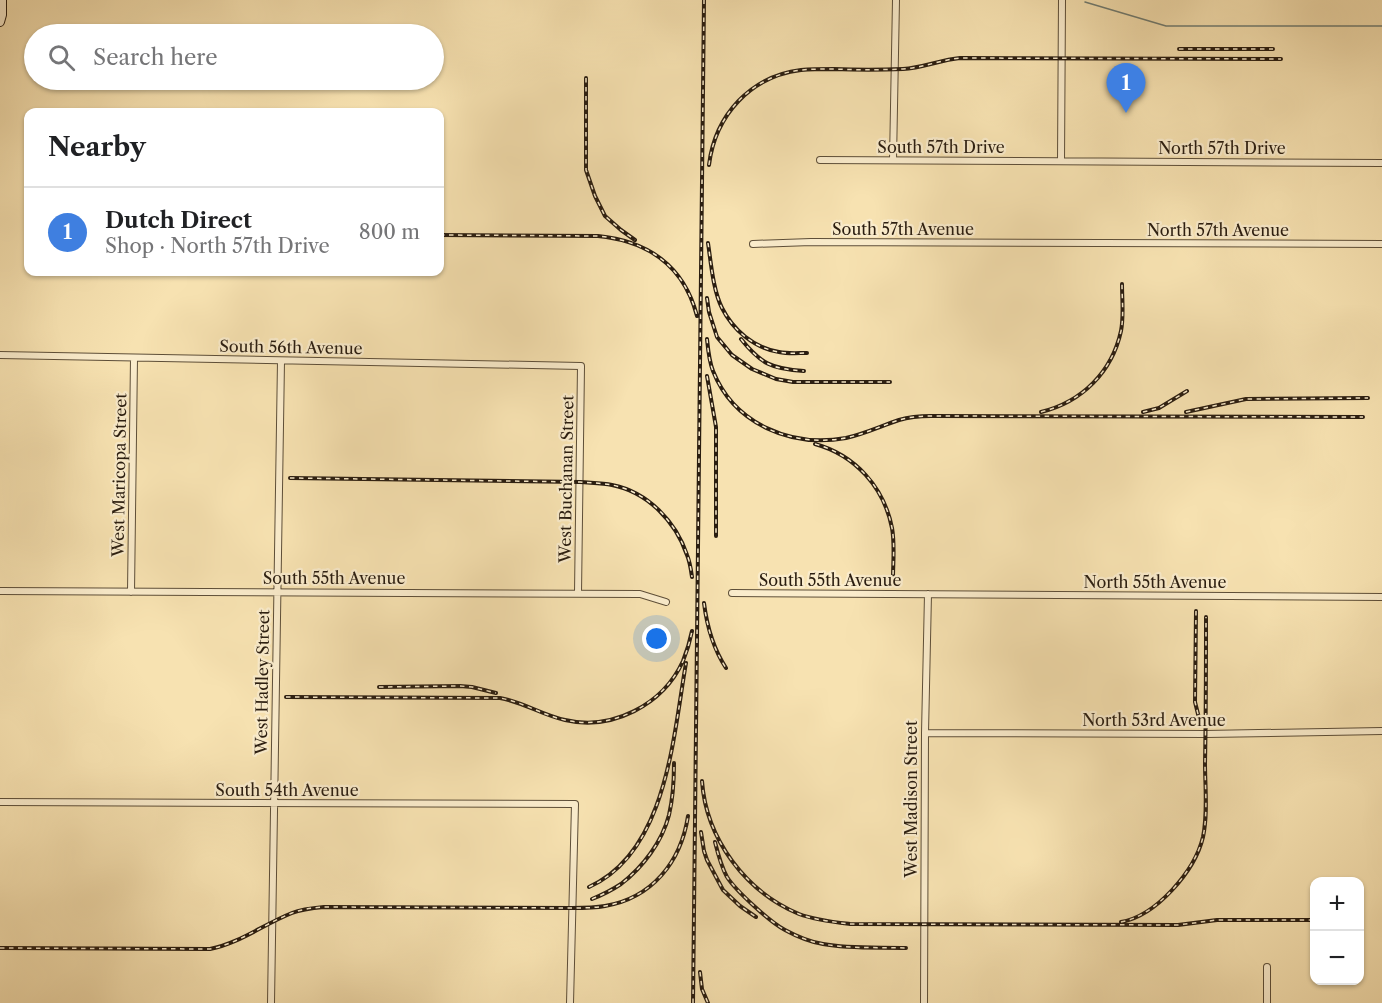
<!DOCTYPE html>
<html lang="en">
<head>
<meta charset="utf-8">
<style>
  body { margin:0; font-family:"Libre Caslon Text",serif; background:#f2f2f2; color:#202124 }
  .controls { position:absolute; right:18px; bottom:18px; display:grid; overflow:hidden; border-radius:12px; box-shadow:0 2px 4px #0004 }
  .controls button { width:54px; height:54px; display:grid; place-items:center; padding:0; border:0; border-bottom:2px solid #e0e0e0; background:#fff; color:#202124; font:30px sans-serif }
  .you { position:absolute; left:657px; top:639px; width:21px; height:21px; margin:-15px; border:4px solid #fff; border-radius:50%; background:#1a73e8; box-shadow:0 0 0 9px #1a73e833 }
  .badge { display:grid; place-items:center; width:39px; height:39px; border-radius:50%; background:#8f2418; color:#fff; font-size:20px; font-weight:700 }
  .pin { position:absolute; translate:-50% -50px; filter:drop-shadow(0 2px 3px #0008) }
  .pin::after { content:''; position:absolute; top:32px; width:21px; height:18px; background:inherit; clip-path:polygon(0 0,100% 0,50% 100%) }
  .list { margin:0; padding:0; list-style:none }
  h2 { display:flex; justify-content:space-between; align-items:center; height:78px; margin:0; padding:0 24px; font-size:26px }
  h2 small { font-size:20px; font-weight:400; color:#757577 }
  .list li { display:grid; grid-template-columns:39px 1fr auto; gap:18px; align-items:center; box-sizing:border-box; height:90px; padding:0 24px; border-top:2px solid #e0e0e0 }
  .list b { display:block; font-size:22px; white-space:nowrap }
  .list p { margin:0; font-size:20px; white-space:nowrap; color:#757577 }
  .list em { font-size:20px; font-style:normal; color:#757577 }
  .icon { flex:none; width:33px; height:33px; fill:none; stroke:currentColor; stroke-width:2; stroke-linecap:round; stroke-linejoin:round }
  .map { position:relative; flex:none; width:1382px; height:1003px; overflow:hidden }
  .search { position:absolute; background:#fff; box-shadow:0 2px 4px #0004; left:24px; top:24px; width:420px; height:66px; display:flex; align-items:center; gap:15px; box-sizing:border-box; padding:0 21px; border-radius:33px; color:#757577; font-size:22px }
  .panel { position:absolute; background:#fff; box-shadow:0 2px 4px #0004; left:24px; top:108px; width:420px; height:168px; border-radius:12px }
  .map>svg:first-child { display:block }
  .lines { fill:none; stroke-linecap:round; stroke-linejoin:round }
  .stream { stroke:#707c72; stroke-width:1.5 }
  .minor-casing { stroke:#5d4e38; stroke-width:8 }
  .secondary-casing { stroke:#2a1d10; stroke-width:10 }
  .minor { stroke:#faeccc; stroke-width:6 }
  .secondary { stroke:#faeccc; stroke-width:8 }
  .rail-casing { stroke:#2a1d10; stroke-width:4 }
  .rail { stroke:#faeccc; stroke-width:1.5; stroke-dasharray:4.5; stroke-linecap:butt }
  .labels { text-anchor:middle; stroke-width:4.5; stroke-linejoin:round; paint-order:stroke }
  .street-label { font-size:16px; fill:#2a1d10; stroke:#faeccc }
</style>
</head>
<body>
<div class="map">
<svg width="1382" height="1003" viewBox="0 0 1382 1003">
  <rect width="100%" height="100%" fill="#f7e2b1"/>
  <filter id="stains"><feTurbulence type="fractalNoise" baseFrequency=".00333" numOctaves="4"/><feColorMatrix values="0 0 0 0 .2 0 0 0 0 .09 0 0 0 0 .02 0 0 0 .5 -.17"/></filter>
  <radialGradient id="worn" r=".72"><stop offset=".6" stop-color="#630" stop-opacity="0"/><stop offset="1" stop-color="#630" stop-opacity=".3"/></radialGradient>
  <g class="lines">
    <path class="stream" d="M 1085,2 L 1166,26 L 1382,26"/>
    <defs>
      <path id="minor" d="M 820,160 L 1382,163
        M 893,160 L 896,0
        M 1061,161 L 1062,0
        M 753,244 L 811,242 L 1382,244
        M 0,355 L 581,366 L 578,593
        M 0,591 L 640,594 L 666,602
        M 131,592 L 134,358
        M 732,593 L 1382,597
        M 925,733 L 1206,734 L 1382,731
        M 0,802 L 575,804 L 570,1003
        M 271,1003 L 281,361
        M 924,1003 L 925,733 L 928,594
        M 1267,1003 L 1267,967"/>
      <path id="secondary" d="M 0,22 L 2,15 L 2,0"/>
    </defs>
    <use href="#minor" class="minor-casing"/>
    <use href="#secondary" class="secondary-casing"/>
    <use href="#minor" class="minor"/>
    <use href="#secondary" class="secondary"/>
    <defs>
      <path id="rail" d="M 1179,49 L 1273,49
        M 586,78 L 586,170 L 595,196 L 605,216 L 621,230 L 635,240
        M 709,165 C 715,115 751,76 801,70 C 812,69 823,69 834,69 C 857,70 880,70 903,69 C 922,68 940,60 960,58 L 1281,59
        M 440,235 L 598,236 C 648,241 684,266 697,316
        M 708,243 C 711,263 713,290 722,308 C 733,330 754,348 779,352 C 788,354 798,353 807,353
        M 707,298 L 709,312 L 717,337 L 732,355 L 752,369 L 776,379 L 793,382 L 890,382
        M 707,339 C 708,349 709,361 713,371 C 734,424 791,448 846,438 C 864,434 881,426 899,420 C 909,417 920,416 931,416 L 1363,417
        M 741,339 C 761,364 772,369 804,371
        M 707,376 L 716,427 L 716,536
        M 1041,412 C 1082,402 1112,372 1121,331 C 1124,316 1122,300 1122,284
        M 1143,412 L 1159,408 L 1187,391
        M 1186,412 L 1246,399 L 1368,398
        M 815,444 C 855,455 884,487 892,528 C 895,544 893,562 893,579
        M 290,478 L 580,482 C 591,483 602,483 612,485 C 648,492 676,522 687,555 C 690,562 691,570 692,577
        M 704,603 C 707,627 713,648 726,668
        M 1196,611 L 1195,702 L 1200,722
        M 379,687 L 460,686 L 472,687 L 496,693
        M 286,697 L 500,698 C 523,702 542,715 565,720 C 612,731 663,705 683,661 C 687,651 690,641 692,631
        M 702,781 C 706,839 746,892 799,914 C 815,920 833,922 850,924 L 1178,925 L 1217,920 L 1314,920
        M 701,832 L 704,851 L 707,860 L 723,890 L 740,906 L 756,917
        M 715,842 C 718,854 721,866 727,877 C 736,891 770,922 785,930 C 796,936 810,942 823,944 C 850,949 879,947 906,948
        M 589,887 C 667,852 673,737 686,663
        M 592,899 C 602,895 612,890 621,884 C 643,867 662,842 669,815 C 673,798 674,781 674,763
        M 1121,922 C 1156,916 1195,871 1203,837 C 1208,813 1205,787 1205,763 C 1206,715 1206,666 1206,617
        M 0,948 L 210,949 C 240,943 264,924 292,913 C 302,909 313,908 324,907 L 572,908 C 583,908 594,908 605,906 C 652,898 681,862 688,816
        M 700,972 L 702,989 L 708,1003
        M 693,1003 L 704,0"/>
    </defs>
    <use href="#rail" class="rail-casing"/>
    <use href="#rail" class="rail"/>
  </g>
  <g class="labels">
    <g class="street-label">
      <text x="941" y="153">South 57th Drive</text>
      <text x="1222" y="154">North 57th Drive</text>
      <text x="903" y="235">South 57th Avenue</text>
      <text x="1218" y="236">North 57th Avenue</text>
      <text transform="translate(291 347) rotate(1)" y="6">South 56th Avenue</text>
      <text transform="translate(119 475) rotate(-89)" y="6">West Maricopa Street</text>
      <text transform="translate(566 479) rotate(-89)" y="6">West Buchanan Street</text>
      <text x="334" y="584">South 55th Avenue</text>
      <text x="830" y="586">South 55th Avenue</text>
      <text x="1155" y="588">North 55th Avenue</text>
      <text transform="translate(262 682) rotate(-89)" y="6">West Hadley Street</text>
      <text x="1154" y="726">North 53rd Avenue</text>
      <text x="287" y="796">South 54th Avenue</text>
      <text transform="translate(911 799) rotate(-90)" y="6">West Madison Street</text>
    </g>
  </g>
  <rect width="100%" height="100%" filter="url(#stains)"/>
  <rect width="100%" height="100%" fill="url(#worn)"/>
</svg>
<div class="controls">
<button>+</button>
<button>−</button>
</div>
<div class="you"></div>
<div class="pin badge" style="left:1126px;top:113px;background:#3f7fe0">1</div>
<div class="search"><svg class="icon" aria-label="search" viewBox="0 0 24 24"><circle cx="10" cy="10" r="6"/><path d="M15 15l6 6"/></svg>Search here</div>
<section class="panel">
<h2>Nearby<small></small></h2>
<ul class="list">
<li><span class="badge" style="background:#3f7fe0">1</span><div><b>Dutch Direct</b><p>Shop · North 57th Drive</p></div><em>800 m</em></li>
</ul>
</section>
</div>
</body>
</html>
